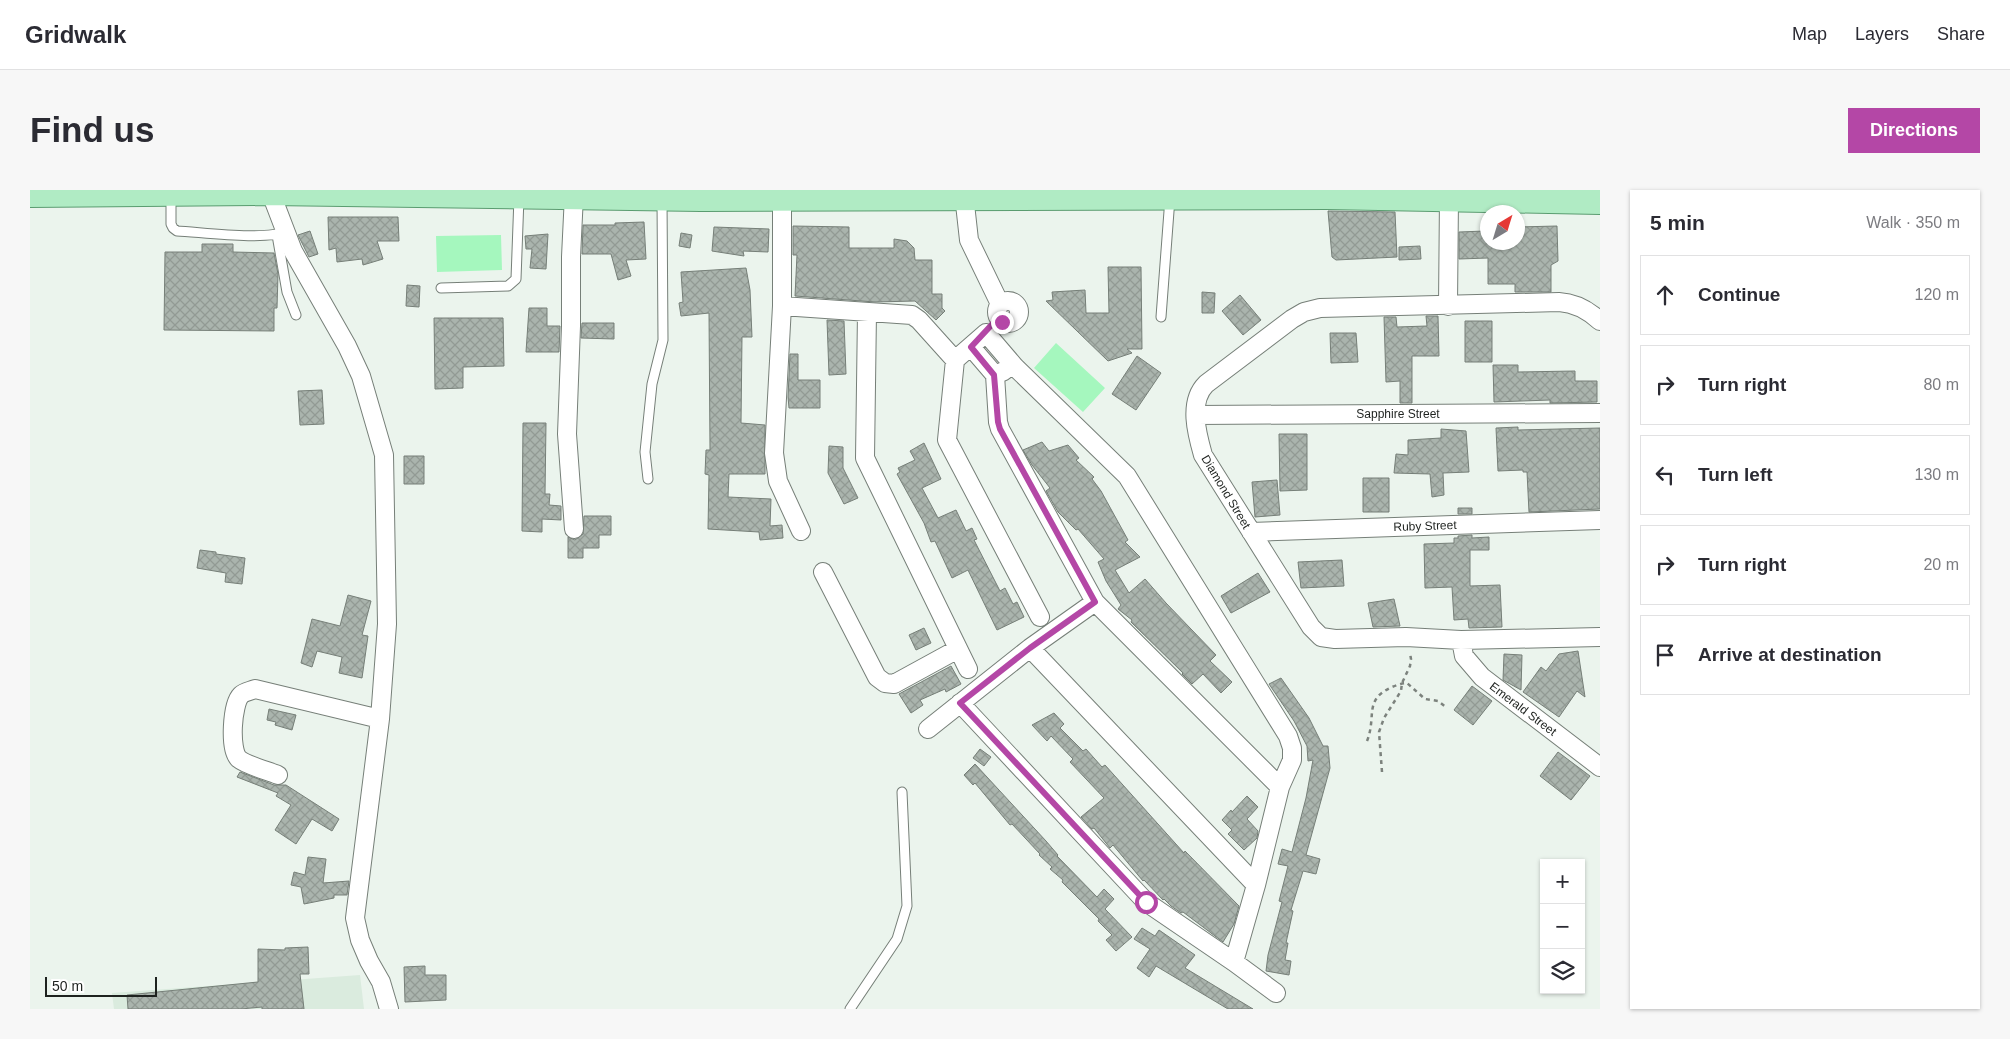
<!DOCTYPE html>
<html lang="en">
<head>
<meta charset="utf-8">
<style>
  body { margin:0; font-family:Arial,sans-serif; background:#f7f7f7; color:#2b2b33 }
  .controls { position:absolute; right:15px; bottom:15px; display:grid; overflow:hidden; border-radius:0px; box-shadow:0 1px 4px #0004 }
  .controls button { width:45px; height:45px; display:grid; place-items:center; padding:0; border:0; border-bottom:1px solid #e1e1e2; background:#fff; color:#2b2b33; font:25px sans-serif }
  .compass { position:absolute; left:1450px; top:15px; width:45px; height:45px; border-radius:50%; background:#fff; box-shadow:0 1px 4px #0004; rotate:38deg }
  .scale { position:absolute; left:15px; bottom:12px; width:112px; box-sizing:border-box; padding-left:5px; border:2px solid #1e221f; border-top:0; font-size:14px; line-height:18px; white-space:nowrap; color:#1e221f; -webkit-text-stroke:4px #fff; paint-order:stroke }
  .stop { position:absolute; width:15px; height:15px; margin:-11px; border:4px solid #b447a6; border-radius:50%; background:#fff }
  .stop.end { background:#b447a6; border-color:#fff; box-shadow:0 1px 5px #0008 }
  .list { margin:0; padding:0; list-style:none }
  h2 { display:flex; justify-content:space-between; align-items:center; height:65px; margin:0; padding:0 20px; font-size:21px }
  h2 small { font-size:16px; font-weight:400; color:#7c7c81 }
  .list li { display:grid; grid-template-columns:32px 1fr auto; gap:15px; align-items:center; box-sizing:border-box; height:80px; margin:0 10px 10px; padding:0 10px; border:1px solid #e1e1e2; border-radius:0px }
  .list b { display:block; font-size:19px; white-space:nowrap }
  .list em { font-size:16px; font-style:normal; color:#7c7c81 }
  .icon { flex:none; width:28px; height:28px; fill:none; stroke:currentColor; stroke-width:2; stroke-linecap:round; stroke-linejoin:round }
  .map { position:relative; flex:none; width:1570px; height:819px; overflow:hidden; border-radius:0px }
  header { display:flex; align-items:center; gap:30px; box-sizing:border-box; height:70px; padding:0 25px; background:#fff; border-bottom:1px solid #e1e1e2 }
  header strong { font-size:24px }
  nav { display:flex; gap:28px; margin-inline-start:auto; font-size:18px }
  .intro { display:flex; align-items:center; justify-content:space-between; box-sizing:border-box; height:120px; padding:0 30px }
  h1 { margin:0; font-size:35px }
  .button { padding:12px 22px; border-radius:0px; background:#b447a6; color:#fff; font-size:18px; font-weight:700 }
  main { display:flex; gap:30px; padding:0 30px }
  aside { flex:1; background:#fff; border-radius:0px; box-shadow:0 1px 4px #0004 }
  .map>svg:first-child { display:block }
  .built { fill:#daebde }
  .pitch { fill:#a5f7be }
  .building { fill:url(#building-cross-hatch); stroke:#767f78 }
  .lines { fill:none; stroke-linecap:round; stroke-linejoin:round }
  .service-casing { stroke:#767f78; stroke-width:11 }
  .minor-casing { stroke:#767f78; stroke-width:20 }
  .primary-casing { stroke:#5a9c70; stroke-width:30 }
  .path { stroke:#7c827d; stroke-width:2.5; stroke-dasharray:4 4; stroke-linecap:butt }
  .service { stroke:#fff; stroke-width:9 }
  .minor { stroke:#fff; stroke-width:18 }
  .primary { stroke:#b0ebc4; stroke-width:28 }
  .route { stroke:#b447a6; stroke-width:6 }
  .labels { text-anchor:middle; stroke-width:4; stroke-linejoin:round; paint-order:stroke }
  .street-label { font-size:12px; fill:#1e221f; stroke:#fff }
</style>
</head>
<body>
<header>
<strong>Gridwalk</strong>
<nav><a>Map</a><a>Layers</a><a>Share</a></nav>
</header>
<div class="intro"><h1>Find us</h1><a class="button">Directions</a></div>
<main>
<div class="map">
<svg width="1570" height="819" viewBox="0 0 1570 819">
  <defs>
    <pattern id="building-cross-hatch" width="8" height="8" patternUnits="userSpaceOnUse" patternTransform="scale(1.25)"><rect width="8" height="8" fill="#aab4ad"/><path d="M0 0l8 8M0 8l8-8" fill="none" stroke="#929a94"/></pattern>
  </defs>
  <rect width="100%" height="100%" fill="#ebf4ed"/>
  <path class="built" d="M 330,785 L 334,819 L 84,819 L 82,803 Z"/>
  <path class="pitch" d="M 471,45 L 472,80 L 407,82 L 406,46 Z
    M 1026,153 L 1075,198 L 1053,222 L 1004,178 Z"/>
  <path class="building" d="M 1298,21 L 1365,22 L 1367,67 L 1306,70 L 1302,67 Z
    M 298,27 L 368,27 L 369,51 L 347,51 L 353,69 L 333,75 L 332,69 L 307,72 L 306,58 L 299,60 Z
    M 614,32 L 616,69 L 596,70 L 601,86 L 588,90 L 581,64 L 552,64 L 553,35 L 585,35 L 585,33 Z
    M 763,36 L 819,37 L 819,58 L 864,58 L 864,49 L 877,51 L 884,58 L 885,70 L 902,70 L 902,104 L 912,104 L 912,118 L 915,121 L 906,130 L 885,111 L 845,112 L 765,106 L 767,65 L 763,65 Z
    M 1527,36 L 1528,71 L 1521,75 L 1521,102 L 1485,102 L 1485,94 L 1458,94 L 1458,68 L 1429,69 L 1429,42 L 1455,41 L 1456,52 L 1488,52 L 1488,37 Z
    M 684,37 L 739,39 L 738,62 L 713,61 L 714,66 L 682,61 Z
    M 280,41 L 288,64 L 279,67 L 268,45 Z
    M 651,43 L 662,45 L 660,58 L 649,56 Z
    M 518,44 L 516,79 L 500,78 L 502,59 L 496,59 L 495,46 Z
    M 172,54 L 203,54 L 203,62 L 244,63 L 248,84 L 247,118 L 244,118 L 244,141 L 134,140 L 135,62 L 172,62 Z
    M 1390,56 L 1391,69 L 1369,70 L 1369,57 Z
    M 1078,77 L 1111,77 L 1112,159 L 1097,159 L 1102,163 L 1078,171 L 1016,111 L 1023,110 L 1022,102 L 1055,100 L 1056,123 L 1079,123 Z
    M 716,78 L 720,100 L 722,147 L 712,147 L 711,233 L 735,235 L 735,284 L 699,284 L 698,307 L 741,309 L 740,336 L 752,335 L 753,348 L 730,350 L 729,342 L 678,339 L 679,285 L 675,284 L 676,260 L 680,260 L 679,123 L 651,126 L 649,113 L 653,112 L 651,82 Z
    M 377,95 L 390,96 L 389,117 L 376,116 Z
    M 1172,102 L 1185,103 L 1184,123 L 1172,123 Z
    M 1210,105 L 1231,130 L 1213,145 L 1192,121 Z
    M 499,118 L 517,118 L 517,136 L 530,136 L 529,162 L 496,162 Z
    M 1396,126 L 1408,126 L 1409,166 L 1382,166 L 1382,213 L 1370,213 L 1370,191 L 1356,192 L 1354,127 L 1366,127 L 1367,137 L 1397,136 Z
    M 404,128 L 473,128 L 474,176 L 433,177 L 433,198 L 405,199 Z
    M 797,130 L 814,131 L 816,184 L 799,185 Z
    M 1435,131 L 1462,131 L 1462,172 L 1435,172 Z
    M 552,133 L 584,133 L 584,149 L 551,148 Z
    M 1300,143 L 1326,143 L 1328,172 L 1301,173 Z
    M 760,164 L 768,164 L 768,190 L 790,190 L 790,218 L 759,218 L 758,207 Z
    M 1107,166 L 1131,183 L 1106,220 L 1082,204 Z
    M 1463,175 L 1488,175 L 1488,182 L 1545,181 L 1545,191 L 1567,191 L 1567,212 L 1520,213 L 1520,210 L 1464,212 Z
    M 292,200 L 294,234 L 270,235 L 268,201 Z
    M 493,233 L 516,233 L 515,304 L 520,304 L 519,315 L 531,316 L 531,330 L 512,329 L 512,342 L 492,341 Z
    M 1488,237 L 1488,240 L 1570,238 L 1570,319 L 1499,322 L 1497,282 L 1493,282 L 1493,280 L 1468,281 L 1466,238 Z
    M 1411,239 L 1436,241 L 1439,282 L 1413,283 L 1414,305 L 1402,307 L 1400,284 L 1364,283 L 1366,264 L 1378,265 L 1378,250 L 1411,248 Z
    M 1249,244 L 1277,244 L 1277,300 L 1250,301 Z
    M 1012,252 L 1019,261 L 1038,255 L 1049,268 L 1046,270 L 1064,287 L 1062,289 L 1071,301 L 1098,350 L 1095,352 L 1110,367 L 1085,380 L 1099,403 L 1115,389 L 1136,413 L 1186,465 L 1180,471 L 1202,492 L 1191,503 L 1173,484 L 1162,494 L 1152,484 L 1153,483 L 1101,432 L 1102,430 L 1088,419 L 1091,415 L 1076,391 L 1068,372 L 1074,369 L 1048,339 L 1046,340 L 1028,322 L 1016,301 L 1020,298 L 1002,275 L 993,260 Z
    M 894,253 L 911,289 L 892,298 L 908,328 L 926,320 L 936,341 L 942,338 L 947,349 L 944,350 L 970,401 L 975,398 L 983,414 L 987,412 L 994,427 L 967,440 L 938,380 L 922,388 L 905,351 L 901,352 L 894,333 L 867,284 L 870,282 L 868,278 L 885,270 L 880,261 Z
    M 799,256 L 813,257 L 813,278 L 828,308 L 814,314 L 798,283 Z
    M 374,266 L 394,266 L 394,294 L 374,294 Z
    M 1333,288 L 1359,288 L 1359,322 L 1333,322 Z
    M 1247,290 L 1250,325 L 1225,327 L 1222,292 Z
    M 1428,318 L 1442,318 L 1442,324 L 1428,324 Z
    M 554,326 L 581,326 L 581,345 L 569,345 L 569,358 L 553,358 L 553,368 L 538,368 L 538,347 L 545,350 L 553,344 Z
    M 1442,345 L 1442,348 L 1459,347 L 1459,360 L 1440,360 L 1440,396 L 1470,395 L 1472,437 L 1439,438 L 1438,429 L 1424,430 L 1422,397 L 1395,398 L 1394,354 L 1424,353 L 1424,348 L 1428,348 L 1428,346 Z
    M 170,360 L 186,362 L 186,364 L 215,368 L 212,394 L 195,392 L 196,383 L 167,378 Z
    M 1312,370 L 1314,396 L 1271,398 L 1268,372 Z
    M 1228,383 L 1240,402 L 1201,423 L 1191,406 Z
    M 318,405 L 341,411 L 332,445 L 338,446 L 332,488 L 309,483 L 312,467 L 287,461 L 282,477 L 271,473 L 282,429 L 310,436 Z
    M 1364,409 L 1370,436 L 1343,437 L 1338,413 Z
    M 894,438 L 901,453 L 886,460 L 879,445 Z
    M 1548,461 L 1555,507 L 1547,501 L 1529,527 L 1493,502 L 1511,477 L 1516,481 L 1529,464 Z
    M 1474,464 L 1492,465 L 1491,500 L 1473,490 Z
    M 921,476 L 931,494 L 916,502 L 915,499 L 890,510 L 893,515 L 881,523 L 869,504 Z
    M 1251,488 L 1279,528 L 1293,556 L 1298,556 L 1300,578 L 1276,665 L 1290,669 L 1286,684 L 1273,681 L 1261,720 L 1263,721 L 1256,753 L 1258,753 L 1255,770 L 1261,771 L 1259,785 L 1236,781 L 1238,765 L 1252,712 L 1249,711 L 1258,676 L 1248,674 L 1252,659 L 1262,662 L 1276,608 L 1283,570 L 1278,571 L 1277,556 L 1264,531 L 1239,494 Z
    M 1442,496 L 1462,511 L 1443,535 L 1424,520 Z
    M 239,519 L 266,525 L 262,540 L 245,535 L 246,532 L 237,530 Z
    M 1024,523 L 1034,534 L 1030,538 L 1053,561 L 1056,559 L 1072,577 L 1075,575 L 1154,663 L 1155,661 L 1209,716 L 1204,734 L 1193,752 L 1153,722 L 1151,723 L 1141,716 L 1134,709 L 1133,710 L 1114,690 L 1113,691 L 1083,655 L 1080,658 L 1064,638 L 1062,639 L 1051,627 L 1074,608 L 1040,572 L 1043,569 L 1021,546 L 1017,551 L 1002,535 Z
    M 950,559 L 961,567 L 954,576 L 943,568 Z
    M 1528,562 L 1560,586 L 1541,610 L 1510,586 Z
    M 945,574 L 1016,651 L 1028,665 L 1027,666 L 1067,707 L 1074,699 L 1084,709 L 1075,719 L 1102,747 L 1086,761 L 1076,750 L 1082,745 L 1068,731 L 1069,729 L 1032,692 L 1033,690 L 1020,679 L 1022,677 L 1009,665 L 1010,664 L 982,634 L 980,635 L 945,593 L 943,595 L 934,585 Z
    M 210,582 L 244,595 L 256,595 L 309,629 L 302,641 L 282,629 L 266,654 L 245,640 L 261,615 L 246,606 L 248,603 L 207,587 Z
    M 1217,606 L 1228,617 L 1217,629 L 1228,641 L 1227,648 L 1214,660 L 1198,644 L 1202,640 L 1192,630 L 1201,620 L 1202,622 Z
    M 278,667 L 296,669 L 293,693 L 319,691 L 317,705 L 304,705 L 304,708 L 274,714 L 271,697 L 261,695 L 264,682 L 275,685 Z
    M 1112,738 L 1125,746 L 1129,740 L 1165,765 L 1155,778 L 1223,819 L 1198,819 L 1126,776 L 1119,787 L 1107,778 L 1120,759 L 1104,749 Z
    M 278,757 L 279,784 L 270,784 L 274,819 L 232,819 L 232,817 L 211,819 L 98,819 L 97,805 L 228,792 L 228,759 L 255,760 L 255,758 Z
    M 395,776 L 395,785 L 416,785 L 416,810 L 375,812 L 374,777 Z"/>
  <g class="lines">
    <defs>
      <path id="service" d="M 141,4 L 141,34 L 143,38 L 147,41 C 171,42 237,51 256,41
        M 247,45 L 257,102 L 266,125
        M 411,98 L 478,96 L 486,89 L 489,7
        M 1131,127 L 1140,8
        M 618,289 L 615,262 L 622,194 L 633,150 L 632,9
        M 820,819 L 867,749 L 877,716 L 872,602"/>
      <path id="minor" d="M 240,1 L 263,61 L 317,156 L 331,186 L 354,265 L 357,434 L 350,529 L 325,728 L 330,750 L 339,771 L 351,792 L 359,819
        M 934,5 L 939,50 L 970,114
        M 752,7 L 752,116 L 744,263 L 748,291 L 771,341
        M967 122a11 11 0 1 1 22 0a11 11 0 1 1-22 0Z
        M 752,116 L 882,125 L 889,130 L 925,170 L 956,143 L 985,177 L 1097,286 L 1258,546 L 1262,558 L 1262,570 L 1250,597 L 1226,695 L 1204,772
        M 1418,116 L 1419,7
        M 837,122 L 835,268 L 938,479
        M 1570,131 C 1558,120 1546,113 1529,112 L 1290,118 L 1274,122 L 1262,129 L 1176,194 C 1158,212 1167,244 1173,265 L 1281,437 L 1291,447 L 1305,449 L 1376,447 L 1431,450 L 1570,447
        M 941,157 L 965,185 L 974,181
        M 925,170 L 917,250 L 1010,427
        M 965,185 L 968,232 L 970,239 L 1065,412 L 1250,597
        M 1166,225 L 1570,223
        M 544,339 L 537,244 L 541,136 L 541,67 L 544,5
        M 1221,342 L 1570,330
        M 793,382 L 847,487 L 855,493 L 864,494 L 928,459
        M 1431,450 L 1434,466 L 1452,487 L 1570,577
        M 1000,458 L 1226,695
        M 930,513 L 1116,712 L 1204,772 L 1246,803
        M 898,539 L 1000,458 L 1065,412
        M 248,585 C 238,581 216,575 209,569 C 199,560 202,514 211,505 C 214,502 220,501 225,499 L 350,529"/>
      <path id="primary" d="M 0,3 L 240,1 L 671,7 L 1296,5 L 1570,10"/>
    </defs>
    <use href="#service" class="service-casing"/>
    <use href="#minor" class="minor-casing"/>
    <use href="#primary" class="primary-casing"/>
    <path class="path" d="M 1337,551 C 1347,526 1333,510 1362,497 C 1367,495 1372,493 1377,493 L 1395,509 L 1408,511 L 1416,517
      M 1352,582 L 1349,542 L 1354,528 L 1371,501 L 1372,493 L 1380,476 L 1381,469 L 1380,463"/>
    <use href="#service" class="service"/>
    <use href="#minor" class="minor"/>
    <use href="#primary" class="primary"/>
  </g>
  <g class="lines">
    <path class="route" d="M 972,132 L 968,128 L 941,157 L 964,185 L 968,232 L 970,239 L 1065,412 L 1000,458 L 930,513 L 1116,712"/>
  </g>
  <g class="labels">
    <g class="street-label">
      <text x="1368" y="228">Sapphire Street</text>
      <text transform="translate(1196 302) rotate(59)" y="4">Diamond Street</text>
      <text transform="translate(1395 336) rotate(-2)" y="4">Ruby Street</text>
      <text transform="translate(1493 519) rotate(37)" y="4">Emerald Street</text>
    </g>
  </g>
</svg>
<div class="controls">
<button>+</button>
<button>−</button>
<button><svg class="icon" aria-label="layers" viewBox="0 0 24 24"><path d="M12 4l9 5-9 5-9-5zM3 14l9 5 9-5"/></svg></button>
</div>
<svg class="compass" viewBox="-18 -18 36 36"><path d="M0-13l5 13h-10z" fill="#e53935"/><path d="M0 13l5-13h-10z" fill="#7c7c81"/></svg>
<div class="scale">50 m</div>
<div class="stop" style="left:1116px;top:712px"></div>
<div class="stop end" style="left:972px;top:132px"></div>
</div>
<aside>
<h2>5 min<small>Walk · 350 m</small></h2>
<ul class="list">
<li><svg class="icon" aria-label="ahead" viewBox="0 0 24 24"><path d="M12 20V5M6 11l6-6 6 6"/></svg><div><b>Continue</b></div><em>120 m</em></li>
<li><svg class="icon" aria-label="right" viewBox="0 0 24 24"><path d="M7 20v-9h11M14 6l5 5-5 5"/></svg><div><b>Turn right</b></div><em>80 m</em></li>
<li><svg class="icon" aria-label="left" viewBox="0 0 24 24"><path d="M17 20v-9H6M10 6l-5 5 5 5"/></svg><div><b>Turn left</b></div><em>130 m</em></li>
<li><svg class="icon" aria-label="right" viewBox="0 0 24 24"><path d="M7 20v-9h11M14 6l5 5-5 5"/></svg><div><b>Turn right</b></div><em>20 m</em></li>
<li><svg class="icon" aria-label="arrive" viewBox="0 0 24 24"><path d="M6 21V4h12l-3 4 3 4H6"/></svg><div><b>Arrive at destination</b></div></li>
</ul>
</aside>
</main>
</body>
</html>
